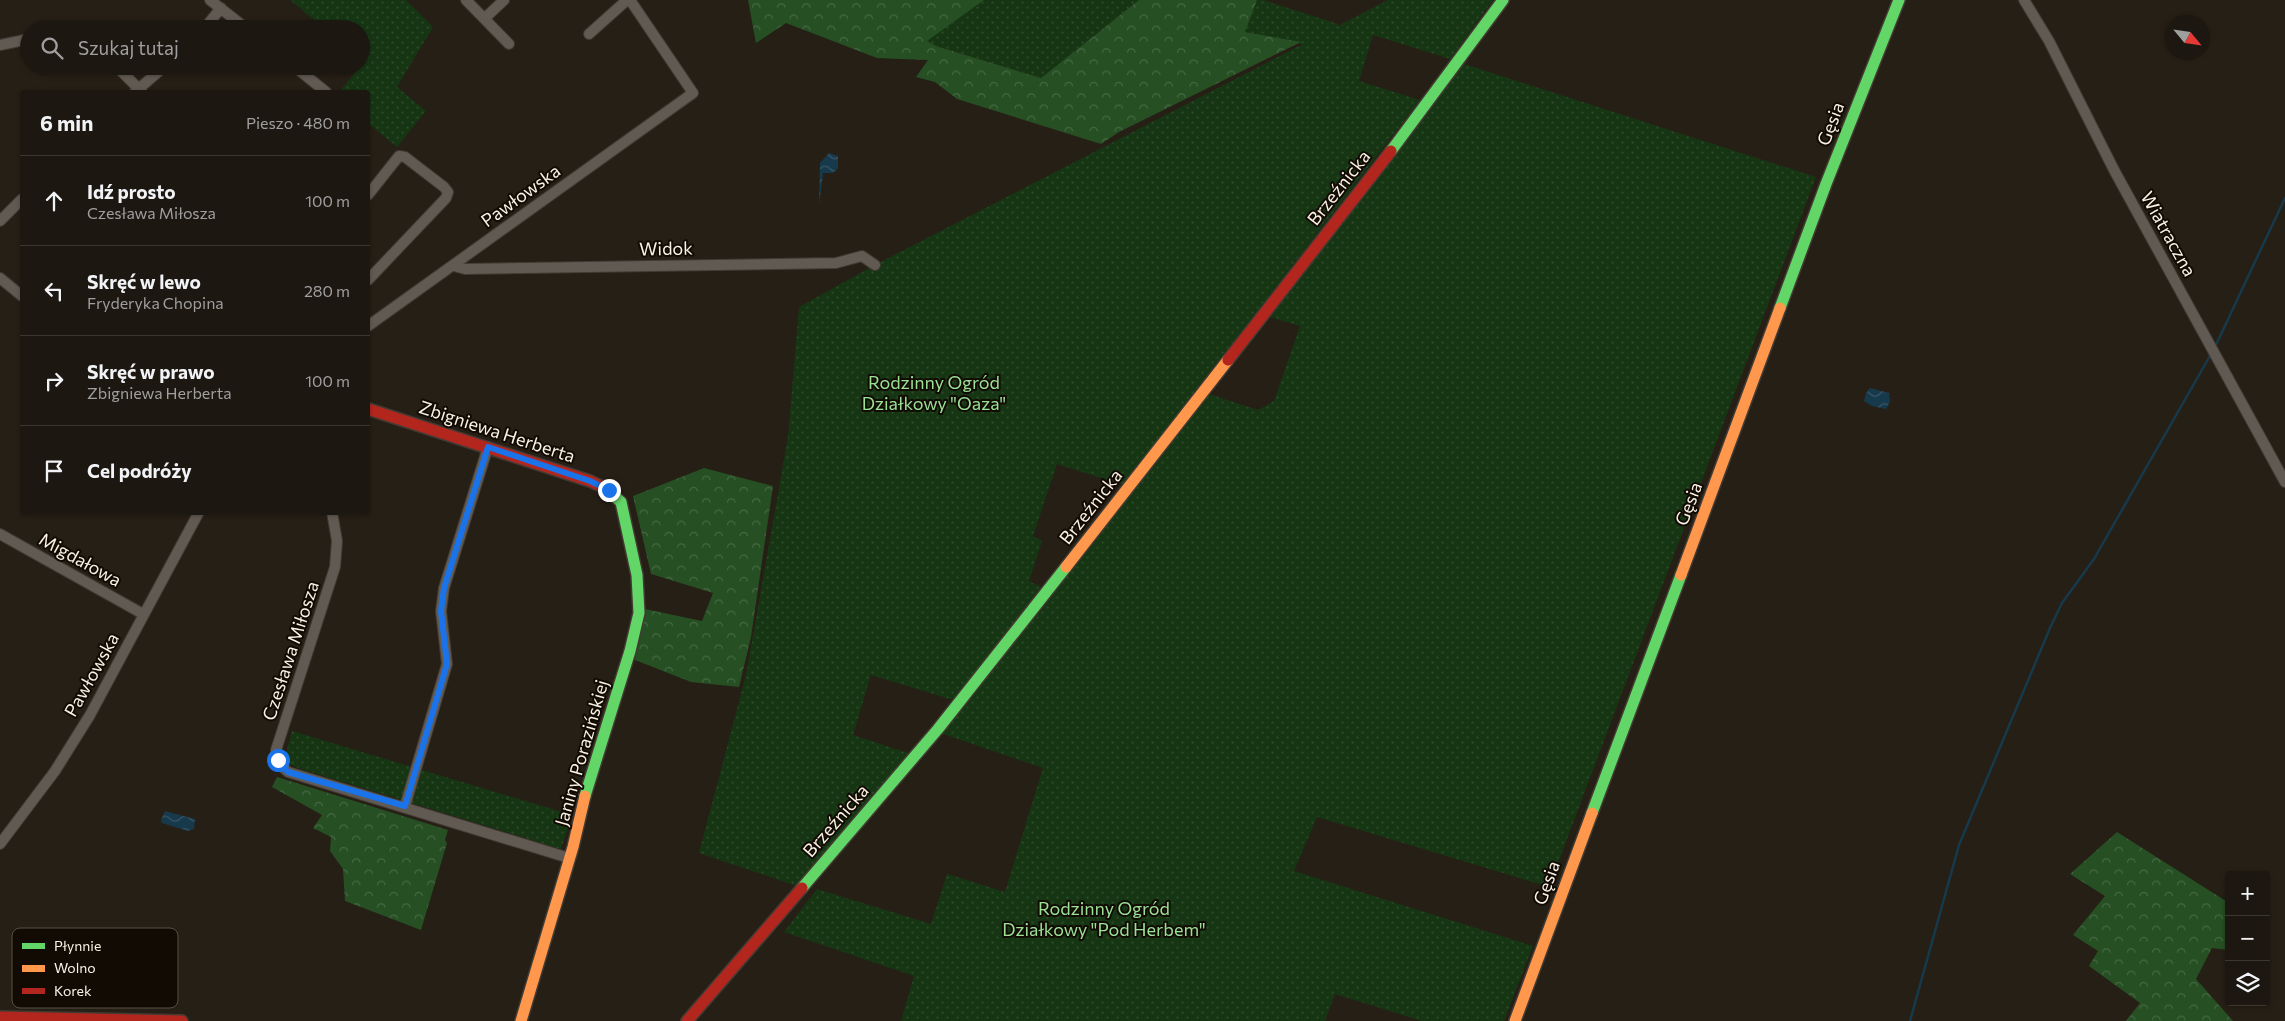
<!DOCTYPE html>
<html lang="pl">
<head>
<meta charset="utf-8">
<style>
  body { margin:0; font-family:Commissioner,sans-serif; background:#29241e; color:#f1f3f6 }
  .controls { position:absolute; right:15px; bottom:15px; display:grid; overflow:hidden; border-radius:5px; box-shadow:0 1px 4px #0004 }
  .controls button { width:45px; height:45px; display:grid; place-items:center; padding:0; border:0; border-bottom:1px solid #3a3630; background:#1c1710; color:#f1f3f6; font:25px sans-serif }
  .compass { position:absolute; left:2165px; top:15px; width:45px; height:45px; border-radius:50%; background:#1c1710; box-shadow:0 1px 4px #0004; rotate:119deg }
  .stop { position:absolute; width:15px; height:15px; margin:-11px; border:4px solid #1a73e8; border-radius:50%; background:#fff }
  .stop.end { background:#1a73e8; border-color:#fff; box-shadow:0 1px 5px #0008 }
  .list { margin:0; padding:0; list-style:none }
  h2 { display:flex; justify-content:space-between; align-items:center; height:65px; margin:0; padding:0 20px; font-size:21px }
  h2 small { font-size:16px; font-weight:400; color:#a09f9f }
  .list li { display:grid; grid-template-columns:32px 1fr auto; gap:15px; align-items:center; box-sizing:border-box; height:90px; padding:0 20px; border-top:1px solid #3a3630 }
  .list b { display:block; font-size:19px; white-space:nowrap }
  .list p { margin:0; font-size:16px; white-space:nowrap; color:#a09f9f }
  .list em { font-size:16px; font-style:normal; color:#a09f9f }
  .icon { flex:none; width:28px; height:28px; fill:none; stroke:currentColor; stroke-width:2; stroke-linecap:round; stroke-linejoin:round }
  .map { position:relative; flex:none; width:2285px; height:1021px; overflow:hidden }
  .search { position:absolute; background:#1c1710; box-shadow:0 1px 4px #0004; left:20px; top:20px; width:350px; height:55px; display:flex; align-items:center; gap:12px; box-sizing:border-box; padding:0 18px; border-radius:28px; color:#a09f9f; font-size:19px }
  .panel { position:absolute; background:#1c1710; box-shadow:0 1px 4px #0004; left:20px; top:90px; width:350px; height:425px; border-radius:5px }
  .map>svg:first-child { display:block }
  .green { fill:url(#green-dots) }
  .forest { fill:url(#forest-crowns) }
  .water { fill:url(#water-waves) }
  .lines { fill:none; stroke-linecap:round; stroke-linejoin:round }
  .stream { stroke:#17394c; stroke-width:2.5 }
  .street-casing { stroke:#423b34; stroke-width:12 }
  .fast-casing { stroke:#423b34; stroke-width:14 }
  .slow-casing { stroke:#423b34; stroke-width:14 }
  .jam-casing { stroke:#423b34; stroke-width:14 }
  .street { stroke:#615a53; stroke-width:10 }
  .fast { stroke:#63d668; stroke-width:11 }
  .slow { stroke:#ff974d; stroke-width:11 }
  .jam { stroke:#b3261e; stroke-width:11 }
  .route { stroke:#1a73e8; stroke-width:6 }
  .labels { text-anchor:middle; stroke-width:4; stroke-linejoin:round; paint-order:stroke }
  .street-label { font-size:18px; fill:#fbf1e5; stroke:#110b04 }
  .park-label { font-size:18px; fill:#9ae195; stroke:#110b04 }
  .key { fill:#110b04; stroke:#575048; stroke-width:1 }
  .key-label { font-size:14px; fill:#fbf1e5 }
</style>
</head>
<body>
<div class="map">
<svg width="2285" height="1021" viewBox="0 0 2285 1021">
  <defs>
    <pattern id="green-dots" width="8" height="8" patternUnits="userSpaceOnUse" patternTransform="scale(1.25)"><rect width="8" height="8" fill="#163613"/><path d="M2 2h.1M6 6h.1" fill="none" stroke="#2d4a2a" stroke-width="1.8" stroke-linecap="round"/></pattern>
    <pattern id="forest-crowns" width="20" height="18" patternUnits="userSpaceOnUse" patternTransform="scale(1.25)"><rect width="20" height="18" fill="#264f23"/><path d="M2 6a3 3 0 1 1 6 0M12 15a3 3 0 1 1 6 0" fill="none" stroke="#466943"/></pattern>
    <pattern id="water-waves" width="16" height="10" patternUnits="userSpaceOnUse" patternTransform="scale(1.25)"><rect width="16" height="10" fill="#17394c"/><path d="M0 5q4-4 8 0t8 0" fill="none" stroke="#3a5666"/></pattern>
  </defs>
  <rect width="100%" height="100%" fill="#261f15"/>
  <path class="green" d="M 290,0 L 406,0 L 433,27 L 397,87 L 426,111 L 397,147 L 368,123 L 368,92 L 339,92 L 364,62 L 361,59 L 361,29 L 325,29 Z
    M 984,0 L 1139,0 L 1041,78 L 936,46 L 926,41 Z
    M 1257,0 L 1263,0 L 1338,24 L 1338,26 L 1388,0 L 1493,0 L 1450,59 L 1373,35 L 1359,81 L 1420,100 L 1123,485 L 1057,464 L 1033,536 L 1042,541 L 1029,581 L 1041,587 L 953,700 L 871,675 L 853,735 L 911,754 L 797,886 L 699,853 L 746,675 L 788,437 L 799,307 L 875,265 L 1303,44 L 1245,32 Z
    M 1464,64 L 1816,177 L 1549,887 L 1317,817 L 1294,871 L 1533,946 L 1504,1021 L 1422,1021 L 1335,994 L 1325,1021 L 901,1021 L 914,976 L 784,932 L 817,889 L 931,924 L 947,874 L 1005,892 L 1043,768 L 940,733 L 1209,394 L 1258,410 L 1274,401 L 1300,326 L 1270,317 Z
    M 292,731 L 572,815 L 561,849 L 298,768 L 287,763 L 285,757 Z"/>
  <path class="forest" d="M 748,0 L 984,0 L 927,41 L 936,46 L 1041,78 L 1139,0 L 1257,0 L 1245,32 L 1301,42 L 1119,132 L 1101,144 L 957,99 L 935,82 L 916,77 L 928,60 L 877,58 L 786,23 L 756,43 Z
    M 704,468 L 773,486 L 751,637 L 739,687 L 691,682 L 635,660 L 645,609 L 702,621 L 713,593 L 651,574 L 633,496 Z
    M 277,777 L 448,830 L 445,840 L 447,843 L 421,930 L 345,901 L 343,869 L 330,851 L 331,837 L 313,828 L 322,815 L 272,787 Z
    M 2117,832 L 2229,903 L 2229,950 L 2212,948 L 2196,979 L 2233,1021 L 2126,1021 L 2140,1003 L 2089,966 L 2098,951 L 2073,935 L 2105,896 L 2070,874 Z"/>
  <path class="water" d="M 829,153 L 838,156 L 838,168 L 833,173 L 823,173 L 819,206 L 820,163 Z
    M 1870,388 L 1889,393 L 1890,402 L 1886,409 L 1872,406 L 1864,401 L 1866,393 Z
    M 165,811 L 195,819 L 194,829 L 188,831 L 162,823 L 161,820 Z"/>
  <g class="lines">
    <path class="stream" d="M 2215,347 L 2285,198
      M 1910,1021 L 1959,845 L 2050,628 L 2062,603 L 2094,559 L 2211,354"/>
    <defs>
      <path id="street" d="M 210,0 L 247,29
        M 466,0 L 509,44
        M 2024,0 L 2049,41 L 2114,170 L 2285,482
        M 485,18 L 504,0
        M 204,29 L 221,8
        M 589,34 L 627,0
        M 0,45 L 29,39
        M 116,66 L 142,92
        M 294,66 L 326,92
        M 135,92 L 165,66
        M 368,195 L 399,156 L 405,157 L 444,187 L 448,192 L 446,198 L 368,280
        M 0,221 L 22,199
        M 454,266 L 465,269 L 836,263 L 862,256 L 875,265
        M 0,278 L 22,296
        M 368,326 L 693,93 L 630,0
        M 332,512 L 337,541 L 335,567 L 276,750 L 279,764 L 288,772 L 569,858
        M 0,534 L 143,614
        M 405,806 L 447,664 L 441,611 L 444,588 L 488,447
        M 0,844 L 55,771 L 90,715 L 199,512"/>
      <path id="fast" d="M 1391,151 L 1503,0
        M 1780,308 L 1826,184 L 1899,0
        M 585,796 L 630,651 L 639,613 L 637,575 L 621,502 L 605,488
        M 1592,813 L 1681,575
        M 802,888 L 938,729 L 1066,567"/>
      <path id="slow" d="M 1066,567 L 1228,360
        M 1681,575 L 1780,308
        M 521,1021 L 573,847 L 585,796
        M 1515,1021 L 1592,813"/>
      <path id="jam" d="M 1228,360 L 1391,151
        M 368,409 L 590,481 L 605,488
        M 0,1017 L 182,1021
        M 687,1021 L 802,888"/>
    </defs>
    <use href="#street" class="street-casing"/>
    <use href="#fast" class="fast-casing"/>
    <use href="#slow" class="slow-casing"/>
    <use href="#jam" class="jam-casing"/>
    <use href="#street" class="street"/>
    <use href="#fast" class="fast"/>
    <use href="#slow" class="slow"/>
    <use href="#jam" class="jam"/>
  </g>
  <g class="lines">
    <path class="route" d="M 278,760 L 279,764 L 288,772 L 405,806 L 447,664 L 441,611 L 444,588 L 488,447 L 590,481 L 609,490"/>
  </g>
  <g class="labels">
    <g class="street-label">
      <text transform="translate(1831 124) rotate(-69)" y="6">Gęsia</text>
      <text transform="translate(1339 188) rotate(-52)" y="6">Brzeźnicka</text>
      <text transform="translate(521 196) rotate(-36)" y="6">Pawłowska</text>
      <text transform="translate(2168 234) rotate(61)" y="6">Wiatraczna</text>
      <text transform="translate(666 249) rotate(-1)" y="6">Widok</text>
      <text transform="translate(497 432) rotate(18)" y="6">Zbigniewa Herberta</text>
      <text transform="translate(1689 504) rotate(-69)" y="6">Gęsia</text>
      <text transform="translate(1091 507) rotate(-52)" y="6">Brzeźnicka</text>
      <text transform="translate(80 560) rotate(29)" y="6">Migdałowa</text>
      <text transform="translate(291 651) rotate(-72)" y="6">Czesława Miłosza</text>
      <text transform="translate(92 675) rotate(-61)" y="6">Pawłowska</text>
      <text transform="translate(582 753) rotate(-74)" y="6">Janiny Porazińskiej</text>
      <text transform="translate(836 821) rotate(-49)" y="6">Brzeźnicka</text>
      <text transform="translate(1547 883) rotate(-70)" y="6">Gęsia</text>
    </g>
    <g class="park-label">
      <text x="934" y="389">Rodzinny Ogród<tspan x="934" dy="21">Działkowy "Oaza"</tspan></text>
      <text x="1104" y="915">Rodzinny Ogród<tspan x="1104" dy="21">Działkowy "Pod Herbem"</tspan></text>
    </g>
  </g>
  <rect x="12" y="928" width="166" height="80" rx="8" class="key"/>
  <rect x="22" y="943" width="23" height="6" fill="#63d668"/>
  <rect x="22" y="965" width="23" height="7" fill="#ff974d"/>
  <rect x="22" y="988" width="23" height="6" fill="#b3261e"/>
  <g class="key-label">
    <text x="54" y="951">Płynnie</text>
    <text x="54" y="973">Wolno</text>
    <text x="54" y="996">Korek</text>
  </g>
</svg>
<div class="controls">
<button>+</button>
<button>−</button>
<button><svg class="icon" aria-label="layers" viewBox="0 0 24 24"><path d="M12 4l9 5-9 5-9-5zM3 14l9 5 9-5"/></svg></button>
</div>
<svg class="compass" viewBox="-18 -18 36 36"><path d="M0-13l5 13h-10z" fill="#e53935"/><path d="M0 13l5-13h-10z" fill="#a09f9f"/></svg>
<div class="stop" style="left:278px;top:760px"></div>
<div class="stop end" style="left:609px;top:490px"></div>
<div class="search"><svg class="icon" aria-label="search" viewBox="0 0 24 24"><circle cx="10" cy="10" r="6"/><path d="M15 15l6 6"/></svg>Szukaj tutaj</div>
<section class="panel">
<h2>6 min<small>Pieszo · 480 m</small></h2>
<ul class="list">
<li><svg class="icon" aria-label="ahead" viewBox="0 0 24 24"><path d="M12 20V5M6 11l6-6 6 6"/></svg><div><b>Idź prosto</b><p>Czesława Miłosza</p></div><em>100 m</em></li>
<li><svg class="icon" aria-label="left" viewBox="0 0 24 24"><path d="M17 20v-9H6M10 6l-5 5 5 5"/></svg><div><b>Skręć w lewo</b><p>Fryderyka Chopina</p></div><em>280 m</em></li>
<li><svg class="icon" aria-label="right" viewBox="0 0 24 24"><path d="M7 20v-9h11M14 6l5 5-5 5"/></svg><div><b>Skręć w prawo</b><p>Zbigniewa Herberta</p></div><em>100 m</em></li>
<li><svg class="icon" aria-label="arrive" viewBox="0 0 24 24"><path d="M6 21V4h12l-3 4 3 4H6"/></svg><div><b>Cel podróży</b></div></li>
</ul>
</section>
</div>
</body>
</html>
